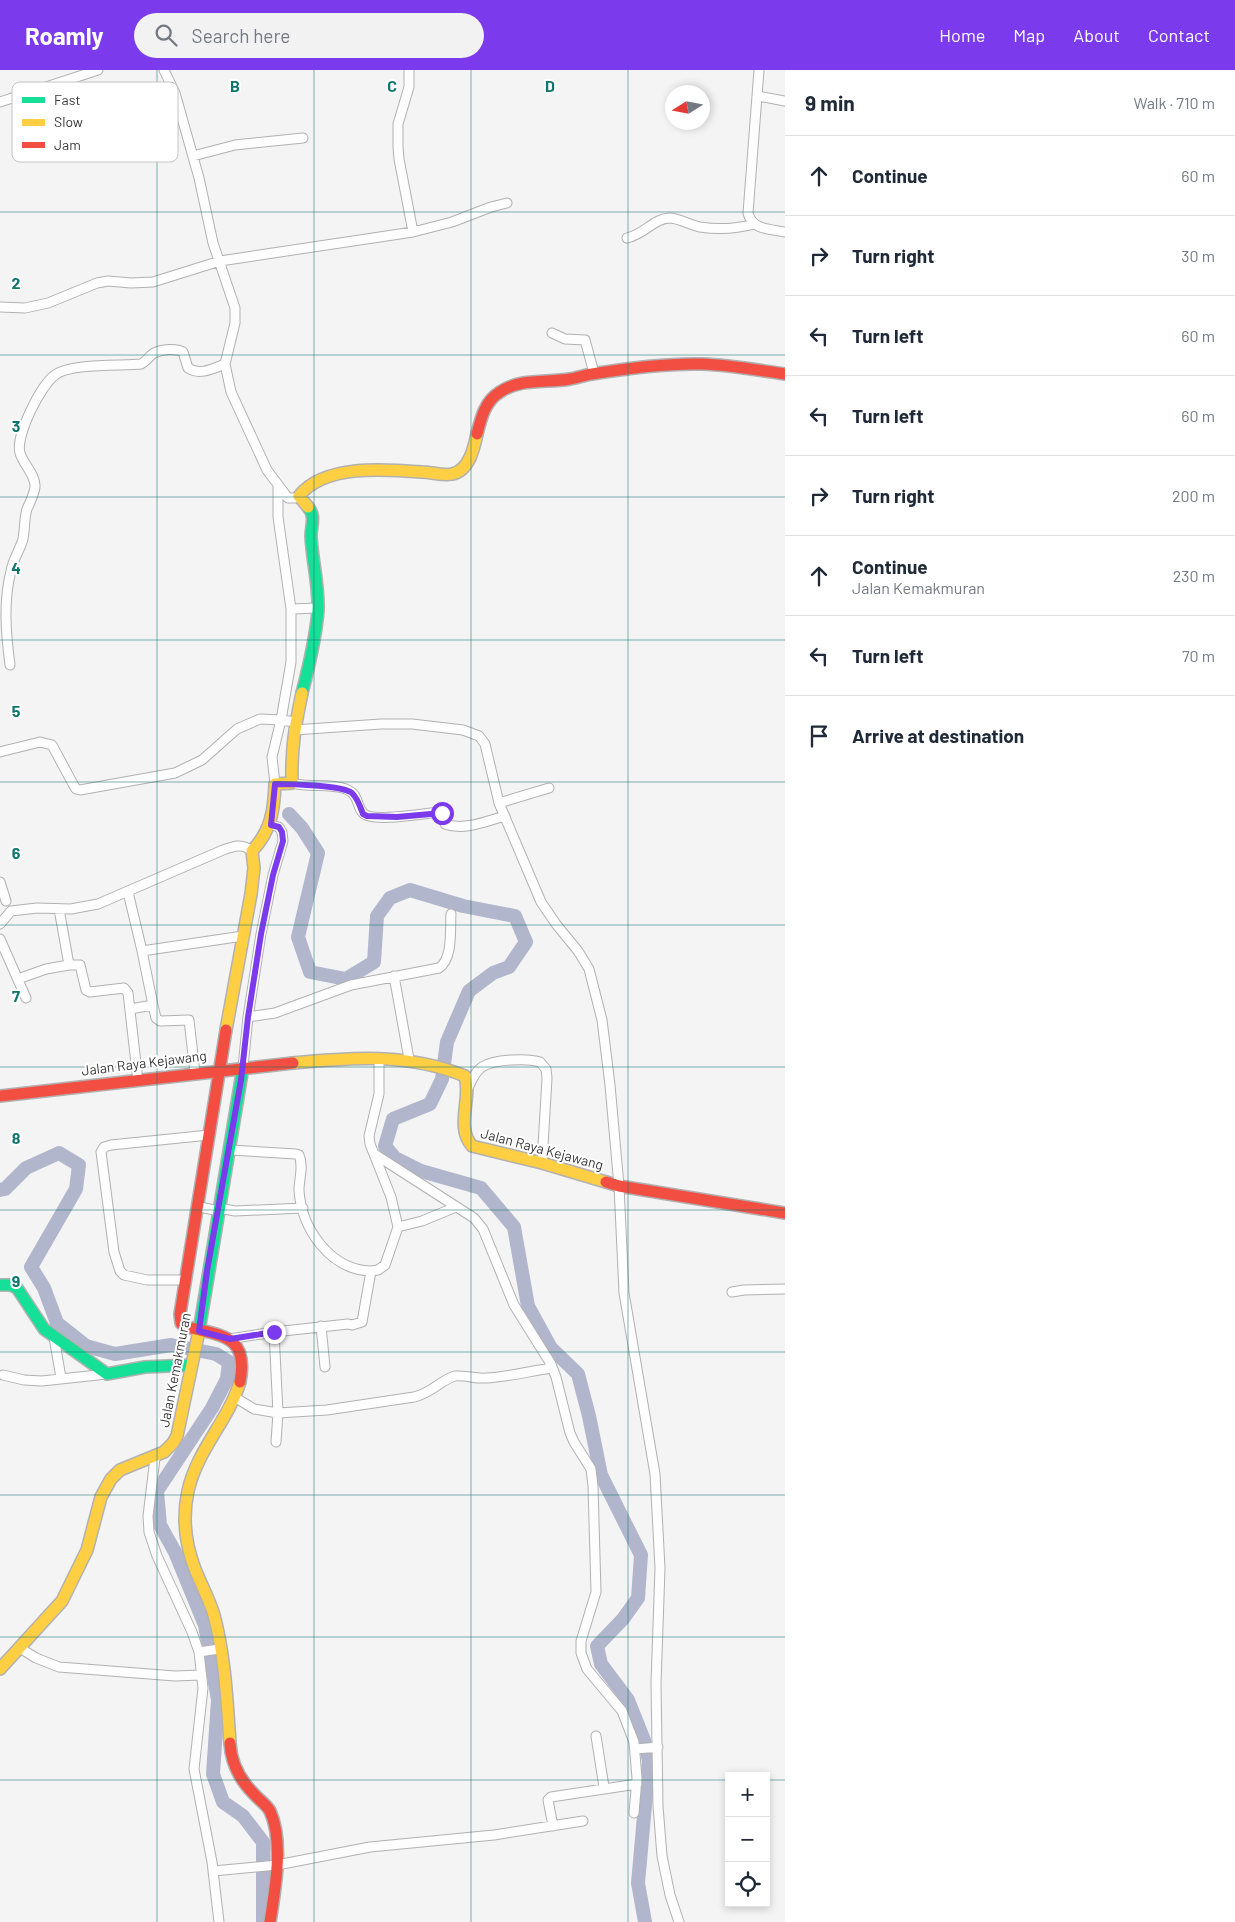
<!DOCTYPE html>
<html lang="en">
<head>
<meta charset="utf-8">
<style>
  body { margin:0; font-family:Barlow,sans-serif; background:#f2f2f3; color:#1f2937 }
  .controls { position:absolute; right:15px; bottom:15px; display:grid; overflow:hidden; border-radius:0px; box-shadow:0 2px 8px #0003 }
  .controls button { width:45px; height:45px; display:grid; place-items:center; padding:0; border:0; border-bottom:1px solid #e0e1e3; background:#fff; color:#1f2937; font:25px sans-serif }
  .compass { position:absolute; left:665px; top:15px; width:45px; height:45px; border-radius:50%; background:#fff; box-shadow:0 2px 8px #0003; rotate:259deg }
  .stop { position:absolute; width:15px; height:15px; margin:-11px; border:4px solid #7c3aed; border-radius:50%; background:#fff }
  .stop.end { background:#7c3aed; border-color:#fff; box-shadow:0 1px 5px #0008 }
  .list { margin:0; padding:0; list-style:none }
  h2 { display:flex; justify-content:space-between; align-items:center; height:65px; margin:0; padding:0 20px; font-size:21px }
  h2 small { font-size:16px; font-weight:400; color:#747a83 }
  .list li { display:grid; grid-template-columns:32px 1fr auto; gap:15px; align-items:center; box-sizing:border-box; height:80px; padding:0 20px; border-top:1px solid #e0e1e3 }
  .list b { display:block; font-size:19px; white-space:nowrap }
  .list p { margin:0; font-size:16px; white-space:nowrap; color:#747a83 }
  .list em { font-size:16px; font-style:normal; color:#747a83 }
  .icon { flex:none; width:28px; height:28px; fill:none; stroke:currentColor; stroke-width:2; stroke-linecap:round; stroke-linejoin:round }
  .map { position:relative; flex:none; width:785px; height:1852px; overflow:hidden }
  header { display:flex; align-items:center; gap:30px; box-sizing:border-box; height:70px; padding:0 25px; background:#7c3aed; color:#fff }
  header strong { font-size:24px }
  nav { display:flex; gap:28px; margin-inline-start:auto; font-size:18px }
  .search { width:350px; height:45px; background:#f2f2f3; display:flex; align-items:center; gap:12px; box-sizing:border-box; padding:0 18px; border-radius:28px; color:#747a83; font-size:19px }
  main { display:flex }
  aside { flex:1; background:#fff }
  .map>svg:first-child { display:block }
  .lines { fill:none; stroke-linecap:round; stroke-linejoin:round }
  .river { stroke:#b1b6cc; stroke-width:14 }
  .street-casing { stroke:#b2b1b2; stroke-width:11 }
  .fast-casing { stroke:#b2b1b2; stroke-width:14 }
  .slow-casing { stroke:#b2b1b2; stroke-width:14 }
  .jam-casing { stroke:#b2b1b2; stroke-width:14 }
  .street { stroke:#fefdfe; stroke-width:9 }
  .fast { stroke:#16e098; stroke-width:11 }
  .slow { stroke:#ffcf43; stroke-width:11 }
  .jam { stroke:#f24e42; stroke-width:11 }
  .route { stroke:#7c3aed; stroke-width:6 }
  .grid { fill:none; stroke:#0f766e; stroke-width:1; stroke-opacity:0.55 }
  .labels { text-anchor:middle; stroke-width:4; stroke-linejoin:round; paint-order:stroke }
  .street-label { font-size:14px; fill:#3a393a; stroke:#fff }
  .key { fill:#fff; stroke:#c4c4c4; stroke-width:1 }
  .key-label { font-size:14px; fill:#3a393a }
  .grid-label { font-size:16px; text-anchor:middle; font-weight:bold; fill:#0f766e; stroke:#fff; stroke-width:4; stroke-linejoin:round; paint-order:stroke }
</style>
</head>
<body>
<header>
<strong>Roamly</strong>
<div class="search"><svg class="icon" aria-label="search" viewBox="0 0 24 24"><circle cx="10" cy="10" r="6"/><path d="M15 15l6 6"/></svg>Search here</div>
<nav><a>Home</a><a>Map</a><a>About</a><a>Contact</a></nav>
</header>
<main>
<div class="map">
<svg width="785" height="1852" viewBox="0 0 785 1852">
  <rect width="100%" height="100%" fill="#f5f4f5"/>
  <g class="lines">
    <path class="river" d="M 289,744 L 302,758 L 318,783 L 298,867 L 310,902 L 346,909 L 374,892 L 377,846 L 390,828 L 410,820 L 463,836 L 515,846 L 526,872 L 509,897 L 493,903 L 469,921 L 447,972 L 442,1009 L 430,1034 L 393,1049 L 385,1076 L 395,1088 L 421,1101 L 481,1118 L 514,1157 L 528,1236 L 551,1278 L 578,1304 L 589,1346 L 601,1405 L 641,1485 L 638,1528 L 623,1549 L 597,1576 L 601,1594 L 628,1630 L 644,1670 L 649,1691 L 638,1813 L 645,1852
      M 0,1120 L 5,1119 L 26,1098 L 59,1083 L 79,1095 L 76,1119 L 31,1197 L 44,1218 L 57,1253 L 86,1276 L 115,1284 L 171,1275 L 216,1284 L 229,1292 L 227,1309 L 212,1338 L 157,1421 L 160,1455 L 175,1482 L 205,1555 L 218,1630 L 213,1704 L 223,1732 L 243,1746 L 263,1772 L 263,1852"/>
    <defs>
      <path id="street" d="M 164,0 L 175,23 L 199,108 L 213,173 L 235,238 L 235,253 L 225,294 L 231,322 L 267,400 L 288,428 L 295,428 L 299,426
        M 409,0 L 409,17 L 398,54 L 398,77 L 399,89 L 413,162
        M 759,0 L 748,143 C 752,160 770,159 785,162
        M 758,26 L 785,31
        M 0,32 L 98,0
        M 193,86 L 235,75 L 303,68
        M 627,168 C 645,164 653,149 669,148 C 679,148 690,155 700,157 C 719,160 736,159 754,154
        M 0,237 L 25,238 L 48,233 L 97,213 L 108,211 L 131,213 L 153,212 L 220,191 L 413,162 L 452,152 L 491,137 L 507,133
        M 552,263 L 565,269 L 585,270 L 594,303
        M 291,539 L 318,538
        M 10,595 C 6,564 3,532 11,501 C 13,489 20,480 23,469 C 25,459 24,448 27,439 C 30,432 34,425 35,417 C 36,405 23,394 20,383 C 15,366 41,315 55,305 C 70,293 121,296 141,294 C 147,291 149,286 154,283 C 162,279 176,278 183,282 L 188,298 C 200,306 214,298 225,294
        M 294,660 L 381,654 L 412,654 L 463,660 L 479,666 L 485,674 L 499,733 L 541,832 L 556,854 L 578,881 L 589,899 L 602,950 L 610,1015 L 619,1116 L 624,1223 L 655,1404 L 660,1498 L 656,1614 L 658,1736 L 662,1786 L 670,1825 L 679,1852
        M 0,682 L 40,672 L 52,675 L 73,714 L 76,719 L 80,720 L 175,703 L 202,690 L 237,659 L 260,649 L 281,650 L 291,592 L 291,539 L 278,447 L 278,417
        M 292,713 C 309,718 329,713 346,719 C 360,725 356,736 363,743 C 371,753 426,743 439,742 L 441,743 L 445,754 C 464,761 487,751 505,746
        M 275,714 L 272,687 L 281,650 L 296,652
        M 499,733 L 549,718
        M 0,812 L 6,831
        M 128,822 L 142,881 L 243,866
        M 59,839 L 69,895 L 80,895 L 86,920 L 90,922 L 124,918 L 128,923 L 138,1011
        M 0,854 L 11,841 L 37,838 L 71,839 L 98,834 L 223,780 C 234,776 242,773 252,781
        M 0,869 L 26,928
        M 142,881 L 153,935
        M 394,906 L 409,989
        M 18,909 L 46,899 L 69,895
        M 130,939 L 153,935 L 156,948 L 160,951 L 189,950 L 195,1003
        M 248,947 L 275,943 L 351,915 L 439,898 C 453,889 450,860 451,844
        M 243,997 L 248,947 L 261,864 L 273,805 L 283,771 L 282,762 L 279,757 L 271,755
        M 469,1016 C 472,1009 476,1001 482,997 C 494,989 528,988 540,992 L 546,999 L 547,1008 L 542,1093
        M 230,1080 L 296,1084 L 299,1085 C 304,1096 299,1108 299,1120 C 301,1158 330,1200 371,1201
        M 376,1085 L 474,1148 L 483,1159 L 514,1235 L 551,1294 L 556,1307 L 570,1363 L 574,1372 L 591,1399 L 593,1416 L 596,1522 L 581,1571 L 581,1583 L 587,1599 L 622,1641 L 634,1672 L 637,1708 L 634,1743
        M 200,1137 L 219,1141
        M 219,1138 L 235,1141 L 303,1138
        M 398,1157 L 422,1151 L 456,1137
        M 185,1210 L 147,1210 L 124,1205 L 120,1201 L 114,1182 L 101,1082 L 104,1077 L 111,1075 L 209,1065
        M 732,1222 L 744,1220 L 785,1219
        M 321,1256 L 325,1297
        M 54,1267 L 61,1308
        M 229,1269 L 274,1262
        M 3,1305 L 24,1310 L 42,1311 L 107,1304
        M 236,1328 L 254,1339 L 278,1343 L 274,1262 L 348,1254 L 352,1255 L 362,1252 L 371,1201 L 378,1200 L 385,1195 L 398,1157 L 391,1127 L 370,1074 L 369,1066 L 379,1024 L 379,989
        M 276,1372 L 278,1343 L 327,1340 L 414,1327 C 432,1323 442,1309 455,1306 C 465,1305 476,1309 486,1308 C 508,1307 530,1301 552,1298
        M 155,1388 L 148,1446 L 149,1462 L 157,1486 L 192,1562 L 199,1582 L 203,1618 L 194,1699 L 212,1792 L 219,1852
        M 20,1578 L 36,1588 L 59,1597 L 175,1606 L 201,1605
        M 199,1582 L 219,1579
        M 596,1666 L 604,1717
        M 636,1679 L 658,1677
        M 553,1756 L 548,1730 L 551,1727 L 637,1714
        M 213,1801 L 277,1795 L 370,1777 L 494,1765 L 583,1751"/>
      <path id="fast" d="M 302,623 C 309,596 316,568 318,540 C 319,515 312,490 311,466 C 311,456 316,446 308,437
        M 0,1215 L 11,1215 L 17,1218 L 44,1259 L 107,1304 L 145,1297 L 191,1295
        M 199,1261 L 243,997"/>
      <path id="slow" d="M 308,437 L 299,426 C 324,394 385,399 422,402 C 431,402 443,406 452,404 C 469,401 474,378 477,364
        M 226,960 L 251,824 L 254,798 L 252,781 C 271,761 274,741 275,714 L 292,713 C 291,680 295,656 302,623
        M 293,993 C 353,987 408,983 465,1006 C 472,1029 455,1056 472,1076 L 542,1093 L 606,1112
        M 0,1599 L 62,1531 L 87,1480 L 101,1427 L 111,1409 L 120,1400 L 164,1382 L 173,1373 L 177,1366 L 199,1261
        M 230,1673 C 227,1630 225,1586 214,1545 C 209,1529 201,1514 195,1499 C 185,1473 182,1448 188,1421 C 197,1380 228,1351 240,1312"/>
      <path id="jam" d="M 477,364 C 481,348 485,331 500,322 C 520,308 547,313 570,309 C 577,308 585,305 592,304 C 628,298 666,293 702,294 C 730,295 757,300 785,304
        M 226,960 L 180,1244 L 181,1253 L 184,1256 C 221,1266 249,1264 240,1312
        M 0,1026 L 293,993
        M 606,1112 L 619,1116 L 785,1143
        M 230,1673 C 231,1692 240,1710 254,1724 C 259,1730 266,1734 270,1741 C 284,1771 275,1820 270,1852"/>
    </defs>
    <use href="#street" class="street-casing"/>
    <use href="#fast" class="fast-casing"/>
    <use href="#slow" class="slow-casing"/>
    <use href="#jam" class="jam-casing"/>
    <use href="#street" class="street"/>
    <use href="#fast" class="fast"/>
    <use href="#slow" class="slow"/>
    <use href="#jam" class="jam"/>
  </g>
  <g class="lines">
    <path class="route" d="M 274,1262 L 230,1269 L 199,1261 L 207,1201 L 241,1010 L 248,947 L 261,864 L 273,805 L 283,771 L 282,762 L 279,757 L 271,755 L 275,714 C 289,714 342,715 352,723 C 358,729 360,736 363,744 L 367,746 L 397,747 L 442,743"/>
  </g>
  <path class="grid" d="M 157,0 L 157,1852M 314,0 L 314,1852M 471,0 L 471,1852M 628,0 L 628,1852M 0,142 L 785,142M 0,285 L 785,285M 0,427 L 785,427M 0,570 L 785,570M 0,712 L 785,712M 0,855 L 785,855M 0,997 L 785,997M 0,1140 L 785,1140M 0,1282 L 785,1282M 0,1425 L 785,1425M 0,1567 L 785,1567M 0,1710 L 729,1710M 766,1710 L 785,1710"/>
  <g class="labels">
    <g class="street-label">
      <text transform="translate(144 993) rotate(-7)" y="5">Jalan Raya Kejawang</text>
      <text transform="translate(542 1079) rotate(15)" y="5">Jalan Raya Kejawang</text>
      <text transform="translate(175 1300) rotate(-79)" y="5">Jalan Kemakmuran</text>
    </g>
  </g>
  <rect x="12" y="12" width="166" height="80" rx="8" class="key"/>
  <rect x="22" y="27" width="23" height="6" fill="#16e098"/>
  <rect x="22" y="49" width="23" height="7" fill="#ffcf43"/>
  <rect x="22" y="72" width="23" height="6" fill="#f24e42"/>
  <g class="key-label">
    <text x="54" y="35">Fast</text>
    <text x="54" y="57">Slow</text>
    <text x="54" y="80">Jam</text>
  </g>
  <g class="grid-label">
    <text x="235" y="22">B</text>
    <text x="392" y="22">C</text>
    <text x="550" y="22">D</text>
    <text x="16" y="219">2</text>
    <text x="16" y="362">3</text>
    <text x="16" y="504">4</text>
    <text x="16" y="647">5</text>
    <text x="16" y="789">6</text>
    <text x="16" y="932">7</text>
    <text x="16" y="1074">8</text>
    <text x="16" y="1217">9</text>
  </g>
</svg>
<div class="controls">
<button>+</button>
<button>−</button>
<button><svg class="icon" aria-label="locate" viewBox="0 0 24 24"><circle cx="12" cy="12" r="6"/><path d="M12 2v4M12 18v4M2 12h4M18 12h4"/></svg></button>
</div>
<svg class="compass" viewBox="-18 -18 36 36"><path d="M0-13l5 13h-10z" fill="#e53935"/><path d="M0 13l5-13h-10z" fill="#747a83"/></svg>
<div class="stop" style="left:442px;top:743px"></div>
<div class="stop end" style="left:274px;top:1262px"></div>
</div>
<aside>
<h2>9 min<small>Walk · 710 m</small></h2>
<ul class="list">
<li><svg class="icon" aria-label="ahead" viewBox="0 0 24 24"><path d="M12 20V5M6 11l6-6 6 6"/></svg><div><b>Continue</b></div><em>60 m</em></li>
<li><svg class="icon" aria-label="right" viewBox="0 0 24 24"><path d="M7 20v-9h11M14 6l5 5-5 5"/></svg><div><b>Turn right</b></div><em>30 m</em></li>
<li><svg class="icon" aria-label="left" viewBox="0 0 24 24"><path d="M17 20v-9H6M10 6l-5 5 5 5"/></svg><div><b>Turn left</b></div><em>60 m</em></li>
<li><svg class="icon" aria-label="left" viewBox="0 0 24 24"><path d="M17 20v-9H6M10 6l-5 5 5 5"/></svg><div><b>Turn left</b></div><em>60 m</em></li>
<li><svg class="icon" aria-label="right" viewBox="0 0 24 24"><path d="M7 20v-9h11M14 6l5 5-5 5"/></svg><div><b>Turn right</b></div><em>200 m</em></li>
<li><svg class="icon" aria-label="ahead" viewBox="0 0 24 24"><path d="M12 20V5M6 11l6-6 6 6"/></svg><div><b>Continue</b><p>Jalan Kemakmuran</p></div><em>230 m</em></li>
<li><svg class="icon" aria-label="left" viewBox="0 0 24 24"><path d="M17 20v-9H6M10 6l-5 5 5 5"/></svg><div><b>Turn left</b></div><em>70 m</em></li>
<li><svg class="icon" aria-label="arrive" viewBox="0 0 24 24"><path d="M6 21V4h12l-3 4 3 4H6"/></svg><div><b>Arrive at destination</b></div></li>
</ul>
</aside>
</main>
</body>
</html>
